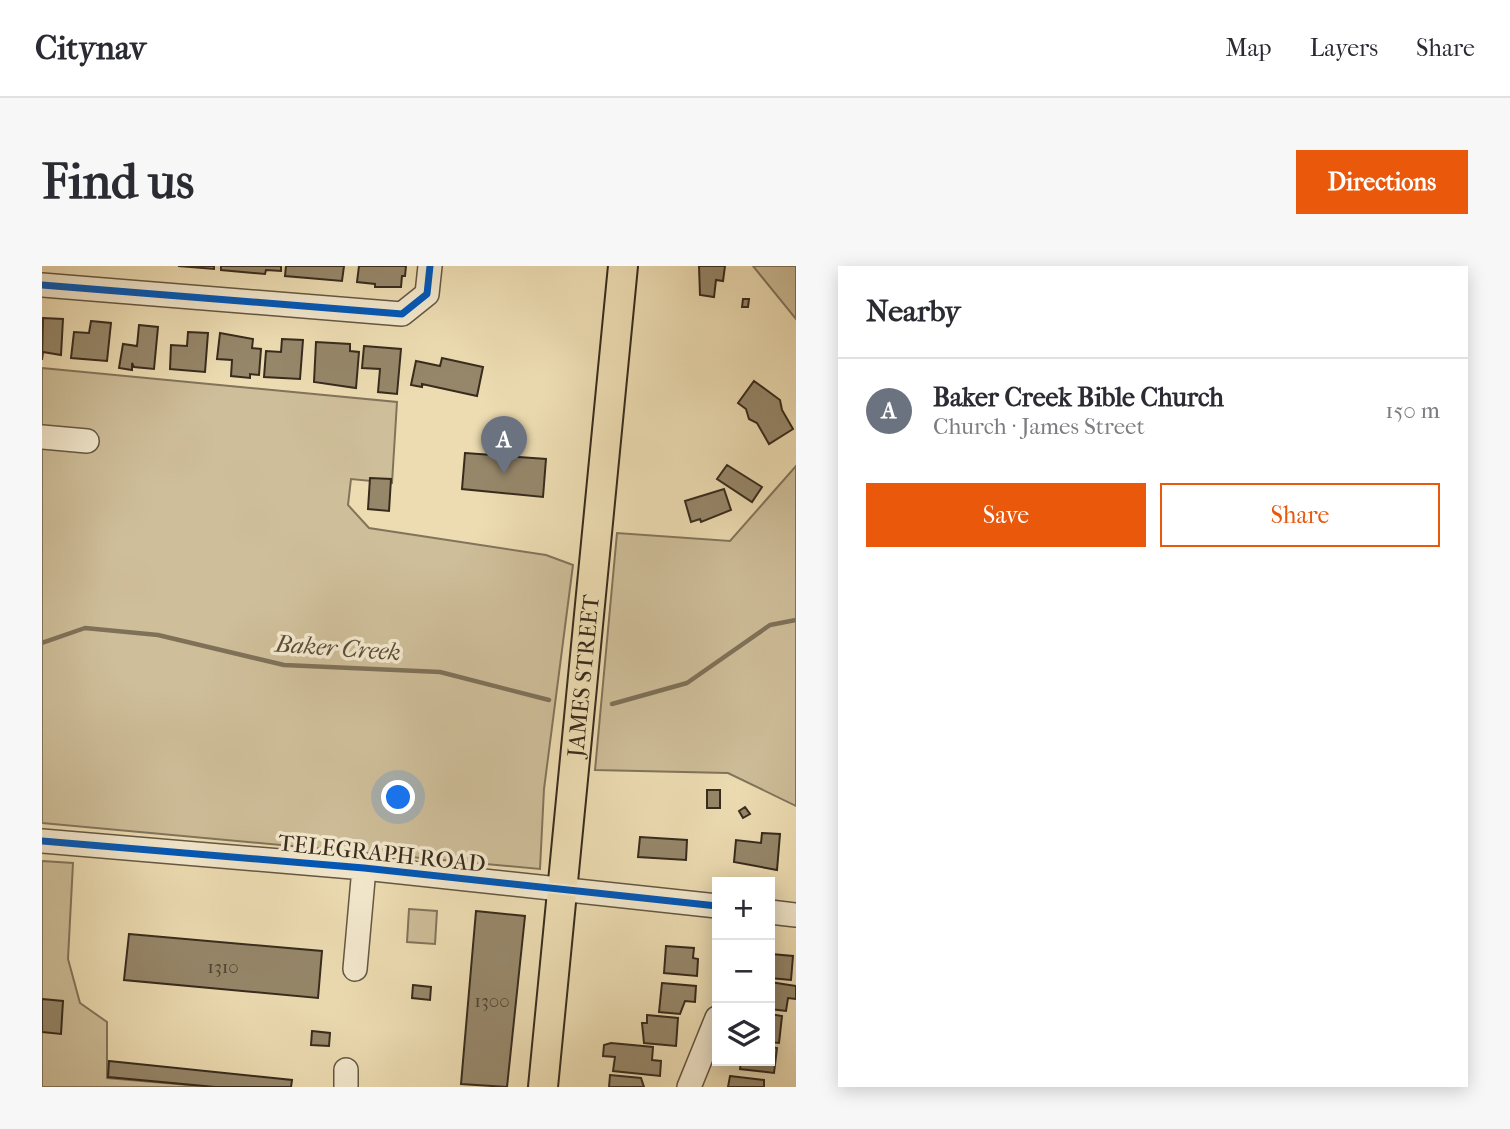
<!DOCTYPE html>
<html lang="en">
<head>
<meta charset="utf-8">
<style>
  body { margin:0; font-family:"IM FELL French Canon",serif; background:#f7f7f7; color:#2b2b33 }
  .controls { position:absolute; right:21px; bottom:21px; display:grid; overflow:hidden; border-radius:0px; box-shadow:0 4px 18px #0003 }
  .controls button { width:63px; height:63px; display:grid; place-items:center; padding:0; border:0; border-bottom:2px solid #e1e1e2; background:#fff; color:#2b2b33; font:35px sans-serif }
  .you { position:absolute; left:357px; top:532px; width:24px; height:24px; margin:-18px; border:5px solid #fff; border-radius:50%; background:#1a73e8; box-shadow:0 0 0 10px #1a73e833 }
  .badge { display:grid; place-items:center; width:46px; height:46px; border-radius:50%; background:#ea580c; color:#fff; font-size:23px; font-weight:700 }
  .pin { position:absolute; translate:-50% -58px; filter:drop-shadow(0 2px 4px #0008) }
  .pin::after { content:''; position:absolute; top:37px; width:24px; height:21px; background:inherit; clip-path:polygon(0 0,100% 0,50% 100%) }
  .list { margin:0; padding:0; list-style:none }
  h2 { display:flex; justify-content:space-between; align-items:center; height:91px; margin:0; padding:0 28px; font-size:30px }
  h2 small { font-size:23px; font-weight:400; color:#7c7c81 }
  .list li { display:grid; grid-template-columns:46px 1fr auto; gap:21px; align-items:center; box-sizing:border-box; height:105px; padding:0 28px; border-top:2px solid #e1e1e2 }
  .list b { display:block; font-size:26px; white-space:nowrap }
  .list p { margin:0; font-size:23px; white-space:nowrap; color:#7c7c81 }
  .list em { font-size:23px; font-style:normal; color:#7c7c81 }
  .actions { display:flex; gap:14px; padding:21px 28px }
  .actions a { flex:1; padding:16px 0; border:2px solid #ea580c; border-radius:0px; text-align:center; font-size:24px; color:#ea580c }
  .actions .main { background:#ea580c; color:#fff }
  .icon { flex:none; width:38px; height:38px; fill:none; stroke:currentColor; stroke-width:2; stroke-linecap:round; stroke-linejoin:round }
  .map { position:relative; flex:none; width:754px; height:821px; overflow:hidden; border-radius:0px }
  header { display:flex; align-items:center; gap:42px; box-sizing:border-box; height:98px; padding:0 35px; background:#fff; border-bottom:2px solid #e1e1e2 }
  header strong { font-size:33px }
  nav { display:flex; gap:38px; margin-inline-start:auto; font-size:24px }
  .intro { display:flex; align-items:center; justify-content:space-between; box-sizing:border-box; height:168px; padding:0 42px }
  h1 { margin:0; font-size:49px }
  .button { padding:18px 32px; border-radius:0px; background:#ea580c; color:#fff; font-size:24px; font-weight:700 }
  main { display:flex; gap:42px; padding:0 42px }
  aside { flex:1; background:#fff; border-radius:0px; box-shadow:0 4px 18px #0003 }
  .map>svg:first-child { display:block }
  .green { fill:#cebe99; stroke:#82745b; stroke-width:2 }
  .lines { fill:none; stroke-linecap:round; stroke-linejoin:round }
  .stream { stroke:#7f7158; stroke-width:4.5 }
  .building { fill:#96876a; stroke:#372b1d; stroke-width:2 }
  .minor-casing { stroke:#645742; stroke-width:26 }
  .major-casing { stroke:#372b1d; stroke-width:32 }
  .minor { stroke:#f3e8cd; stroke-width:23 }
  .major { stroke:#eddcb2; stroke-width:28 }
  .cycleway-casing { stroke:#f3e8cd; stroke-width:11 }
  .cycleway { stroke:#0057b8; stroke-width:7 }
  .labels { text-anchor:middle; stroke-width:7; stroke-linejoin:round; paint-order:stroke }
  .number-label { font-size:19px; fill:#4f4230 }
  .street-label { font-size:23px; fill:#372b1d; stroke:#f3e8cd }
  .water-label { font-size:24px; font-style:italic; fill:#5b4e3a; stroke:#f3e8cd }
</style>
</head>
<body>
<header>
<strong>Citynav</strong>
<nav><a>Map</a><a>Layers</a><a>Share</a></nav>
</header>
<div class="intro"><h1>Find us</h1><a class="button">Directions</a></div>
<main>
<div class="map">
<svg width="754" height="821" viewBox="0 0 754 821">
  <rect width="100%" height="100%" fill="#eddcb2"/>
  <filter id="stains"><feTurbulence type="fractalNoise" baseFrequency=".00286" numOctaves="4"/><feColorMatrix values="0 0 0 0 .2 0 0 0 0 .09 0 0 0 0 .02 0 0 0 .5 -.17"/></filter>
  <radialGradient id="worn" r=".72"><stop offset=".6" stop-color="#630" stop-opacity="0"/><stop offset="1" stop-color="#630" stop-opacity=".3"/></radialGradient>
  <path class="green" d="M 711,0 L 754,0 L 754,53 Z
    M 0,102 L 355,136 L 350,217 L 309,213 L 306,239 L 327,262 L 504,289 L 531,299 L 502,523 L 498,603 L 0,557 Z
    M 754,200 L 754,540 L 686,507 L 553,504 L 575,267 L 688,275 Z
    M 0,595 L 31,597 L 26,693 L 38,737 L 65,756 L 65,812 L 170,821 L 0,821 Z
    M 367,643 L 395,645 L 393,678 L 365,676 Z"/>
  <g class="lines">
    <path class="stream" d="M 0,377 L 43,362 L 116,369 L 242,399 L 398,406 L 507,434
      M 570,438 L 645,417 L 728,359 L 754,354"/>
  </g>
  <path class="building" d="M 136,0 L 172,0 L 172,3 Z
    M 179,0 L 239,0 L 239,5 L 224,4 L 223,8 L 179,4 Z
    M 244,0 L 302,0 L 300,15 L 243,10 Z
    M 317,0 L 364,0 L 363,10 L 360,10 L 359,21 L 333,21 L 333,18 L 315,16 Z
    M 657,0 L 683,0 L 681,15 L 674,14 L 672,31 L 658,29 Z
    M 701,33 L 707,33 L 706,41 L 700,41 Z
    M 1,52 L 21,53 L 19,89 L 1,86 L 0,94 Z
    M 49,55 L 69,57 L 65,95 L 29,92 L 32,66 L 47,67 Z
    M 97,59 L 116,61 L 112,103 L 92,101 L 90,97 L 90,104 L 77,102 L 81,78 L 95,80 Z
    M 146,66 L 166,67 L 163,106 L 128,103 L 129,79 L 145,80 Z
    M 178,67 L 211,73 L 210,82 L 219,83 L 217,109 L 208,108 L 208,112 L 189,110 L 190,94 L 175,93 Z
    M 240,73 L 261,74 L 258,113 L 222,111 L 224,85 L 239,86 Z
    M 274,76 L 308,78 L 308,85 L 317,86 L 314,122 L 272,116 Z
    M 322,80 L 359,83 L 355,128 L 336,126 L 338,103 L 320,102 Z
    M 400,92 L 441,101 L 435,130 L 380,118 L 380,121 L 369,119 L 374,95 L 398,100 Z
    M 712,115 L 738,134 L 740,144 L 751,163 L 727,178 L 715,157 L 707,153 L 704,143 L 696,137 Z
    M 423,187 L 504,193 L 501,231 L 420,223 Z
    M 685,199 L 720,221 L 710,236 L 675,213 Z
    M 328,212 L 349,213 L 347,245 L 326,243 Z
    M 682,223 L 689,244 L 659,256 L 658,253 L 649,256 L 643,235 Z
    M 665,524 L 678,524 L 678,542 L 665,542 Z
    M 703,541 L 708,548 L 701,552 L 697,545 Z
    M 720,567 L 738,568 L 735,604 L 692,596 L 694,574 L 719,577 Z
    M 598,571 L 645,574 L 644,594 L 596,591 Z
    M 434,645 L 483,650 L 465,821 L 419,818 Z
    M 87,668 L 280,685 L 276,732 L 82,714 Z
    M 624,680 L 652,682 L 651,692 L 656,693 L 655,710 L 622,707 Z
    M 729,688 L 751,690 L 749,714 L 728,712 Z
    M 728,716 L 754,720 L 754,733 L 746,732 L 744,745 L 728,743 Z
    M 620,717 L 654,720 L 653,736 L 643,735 L 638,748 L 617,746 Z
    M 371,719 L 389,721 L 388,734 L 370,732 Z
    M 0,733 L 21,735 L 19,768 L 0,766 Z
    M 728,748 L 740,750 L 737,777 L 728,776 Z
    M 605,749 L 636,752 L 634,780 L 602,777 L 600,757 L 605,757 Z
    M 270,765 L 288,767 L 287,780 L 269,779 Z
    M 569,777 L 611,781 L 610,794 L 619,795 L 618,810 L 571,805 L 573,791 L 561,790 L 562,779 Z
    M 728,781 L 735,782 L 732,807 L 698,803 L 699,795 L 728,795 Z
    M 67,795 L 250,814 L 249,821 L 173,821 L 66,811 Z
    M 568,809 L 599,812 L 602,821 L 567,821 Z
    M 688,810 L 722,814 L 722,821 L 686,821 Z"/>
  <g class="lines">
    <defs>
      <path id="minor" d="M 0,19 L 360,48 L 385,28 L 388,0
        M 0,171 L 45,175
        M 0,575 L 322,602 L 675,640
        M 728,646 L 754,649
        M 313,703 L 322,602
        M 304,804 L 304,821
        M 647,821 L 675,752"/>
      <g id="major">
        <path id="s1" d="M 501,821 L 581,0"/>
      </g>
    </defs>
    <use href="#minor" class="minor-casing"/>
    <use href="#major" class="major-casing"/>
    <use href="#minor" class="minor"/>
    <use href="#major" class="major"/>
    <defs>
      <path id="cycleway" d="M 0,19 L 360,48 L 385,28 L 388,0
        M 0,575 L 322,602 L 675,640"/>
    </defs>
    <use href="#cycleway" class="cycleway-casing"/>
    <use href="#cycleway" class="cycleway"/>
  </g>
  <g class="labels">
    <g class="number-label">
      <text x="181" y="707">1310</text>
      <text x="450" y="741">1300</text>
    </g>
    <g class="street-label">
      <text dy="8" stroke="none"><textPath href="#s1" startOffset="413">JAMES STREET</textPath></text>
      <text transform="translate(340 587) rotate(6)" y="8">TELEGRAPH ROAD</text>
    </g>
    <g class="water-label">
      <text transform="translate(296 382) rotate(4)" y="8">Baker Creek</text>
    </g>
  </g>
  <rect width="100%" height="100%" filter="url(#stains)"/>
  <rect width="100%" height="100%" fill="url(#worn)"/>
</svg>
<div class="controls">
<button>+</button>
<button>−</button>
<button><svg class="icon" aria-label="layers" viewBox="0 0 24 24"><path d="M12 4l9 5-9 5-9-5zM3 14l9 5 9-5"/></svg></button>
</div>
<div class="you"></div>
<div class="pin badge" style="left:462px;top:208px;background:#6b7280">A</div>
</div>
<aside>
<h2>Nearby<small></small></h2>
<ul class="list">
<li><span class="badge" style="background:#6b7280">A</span><div><b>Baker Creek Bible Church</b><p>Church · James Street</p></div><em>150 m</em></li>
</ul>
<div class="actions"><a class="main">Save</a><a>Share</a></div>
</aside>
</main>
</body>
</html>
